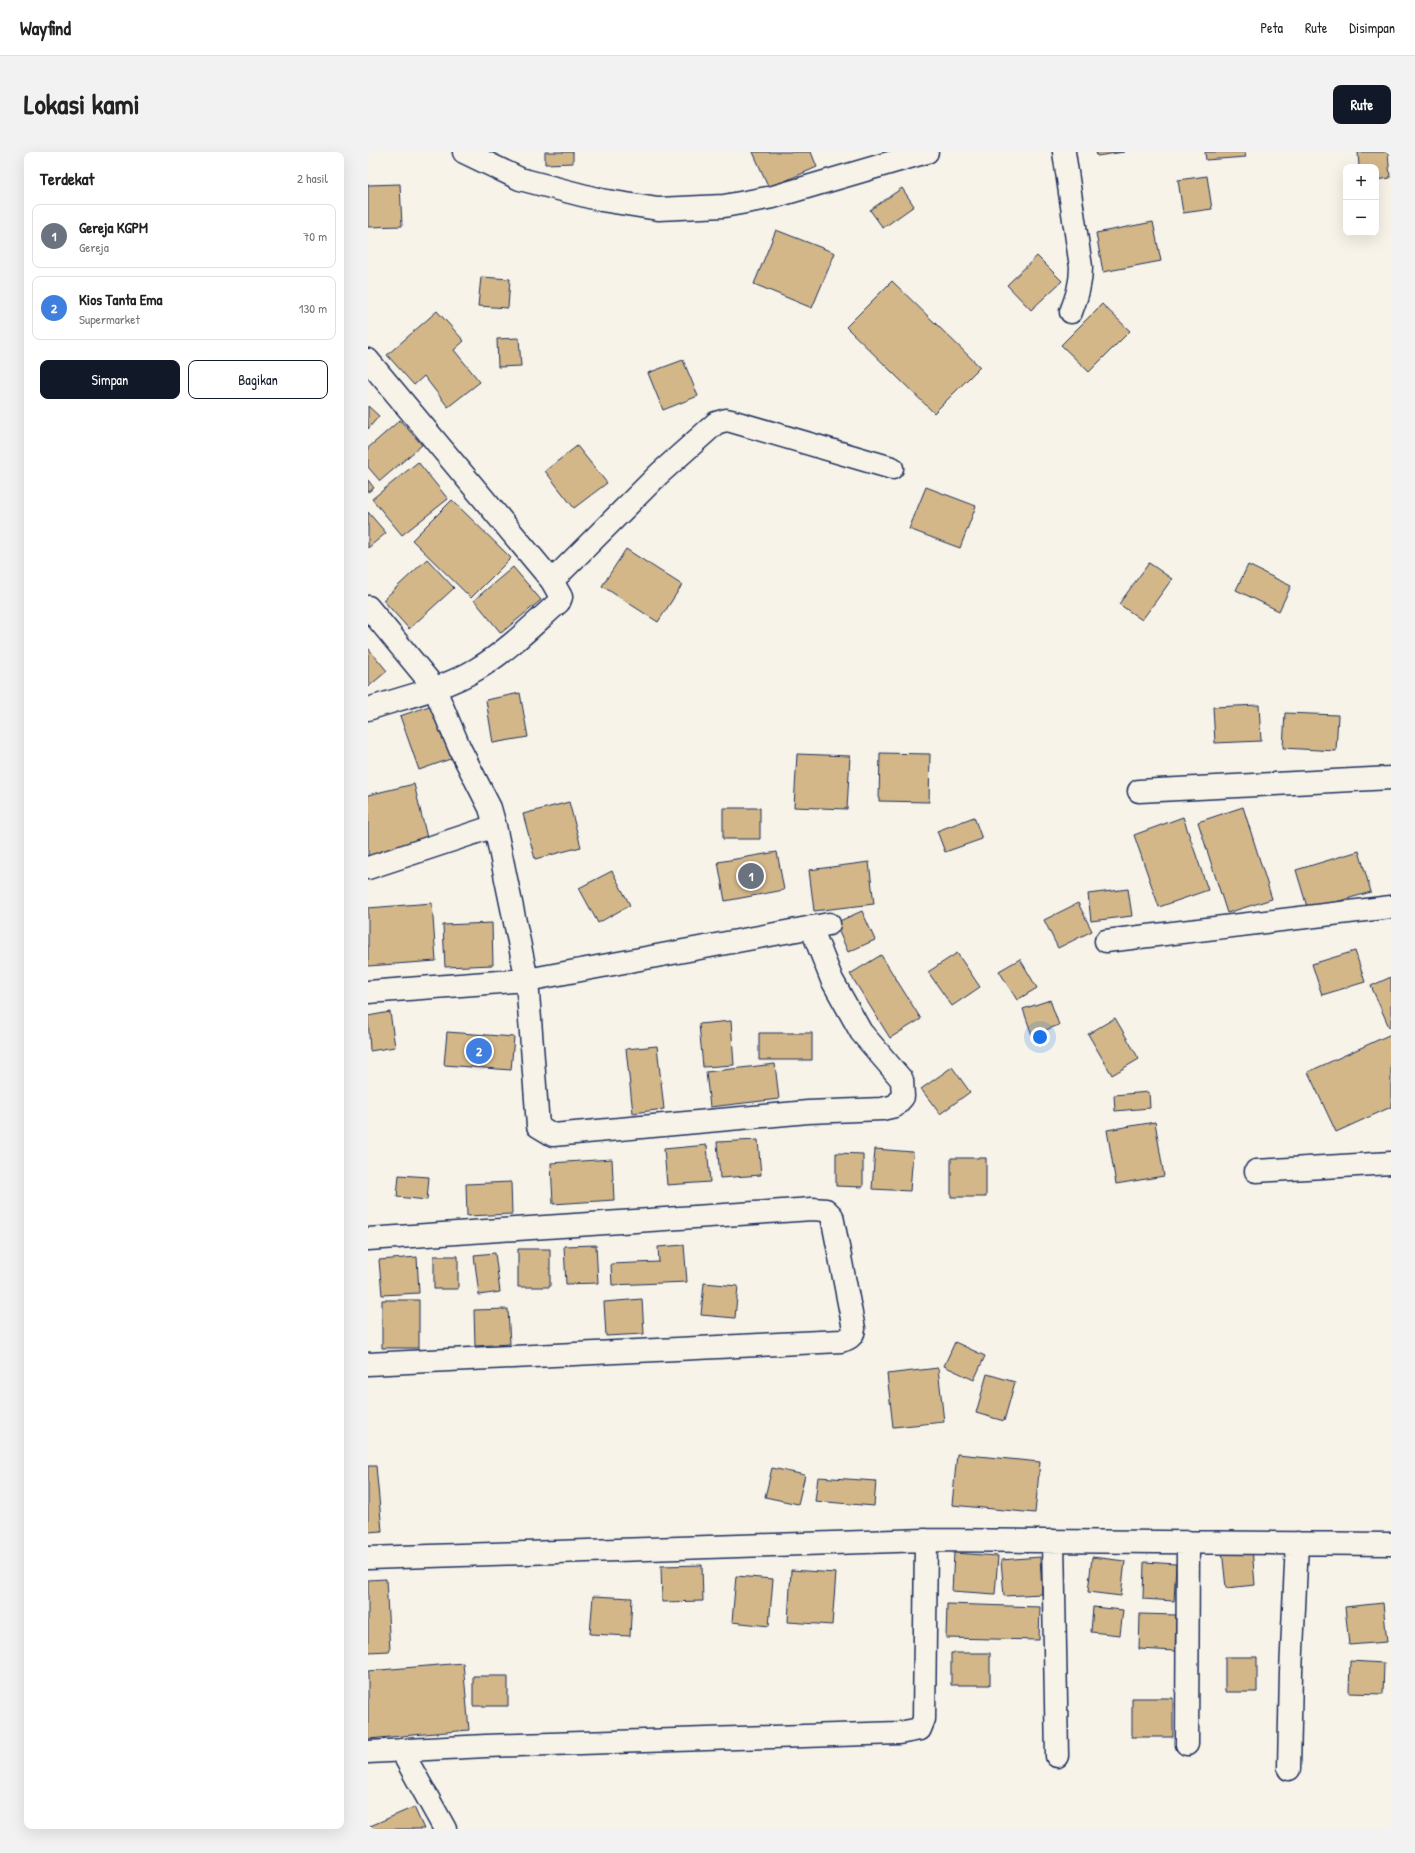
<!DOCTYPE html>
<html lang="id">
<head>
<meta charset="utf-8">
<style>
  body { margin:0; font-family:"Patrick Hand",sans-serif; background:#f2f2f2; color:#222 }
  .controls { position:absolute; right:12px; top:12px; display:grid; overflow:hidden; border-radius:8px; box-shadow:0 4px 16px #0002 }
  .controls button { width:36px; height:36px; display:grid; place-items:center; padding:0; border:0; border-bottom:1px solid #e0e0e0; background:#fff; color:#222; font:20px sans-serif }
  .you { position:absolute; left:672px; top:885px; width:14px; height:14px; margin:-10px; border:3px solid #fff; border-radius:50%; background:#1a73e8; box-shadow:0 0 0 6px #1a73e833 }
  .badge { display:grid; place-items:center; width:26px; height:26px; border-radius:50%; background:#111827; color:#fff; font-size:13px; font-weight:700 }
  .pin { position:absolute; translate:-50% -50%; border:2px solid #fff; box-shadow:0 1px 4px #0006 }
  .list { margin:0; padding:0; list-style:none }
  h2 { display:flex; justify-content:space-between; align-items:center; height:52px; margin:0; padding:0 16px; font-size:17px }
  h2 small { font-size:13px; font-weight:400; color:#767676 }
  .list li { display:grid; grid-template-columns:26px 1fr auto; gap:12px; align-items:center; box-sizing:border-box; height:64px; margin:0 8px 8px; padding:0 8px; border:1px solid #e0e0e0; border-radius:8px }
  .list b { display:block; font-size:15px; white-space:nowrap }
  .list p { margin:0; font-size:13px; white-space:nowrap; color:#767676 }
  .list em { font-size:13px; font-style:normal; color:#767676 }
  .actions { display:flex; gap:8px; padding:12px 16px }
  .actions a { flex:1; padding:9px 0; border:1px solid #111827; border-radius:8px; text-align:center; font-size:14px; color:#111827 }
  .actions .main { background:#111827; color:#fff }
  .map { position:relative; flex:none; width:1023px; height:1677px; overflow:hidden; border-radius:8px }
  header { display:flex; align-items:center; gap:24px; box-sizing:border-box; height:56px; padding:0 20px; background:#fff; border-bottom:1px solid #e0e0e0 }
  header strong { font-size:19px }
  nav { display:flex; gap:22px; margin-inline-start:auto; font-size:14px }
  .intro { display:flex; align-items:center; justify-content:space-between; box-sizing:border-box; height:96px; padding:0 24px }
  h1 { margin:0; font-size:28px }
  .button { padding:10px 18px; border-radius:8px; background:#111827; color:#fff; font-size:14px; font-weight:700 }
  main { display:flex; gap:24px; padding:0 24px }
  aside { flex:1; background:#fff; border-radius:8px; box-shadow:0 4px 16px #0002 }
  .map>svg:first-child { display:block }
  .building { fill:#d3b788; stroke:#1b2f5e }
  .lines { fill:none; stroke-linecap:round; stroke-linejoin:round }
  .minor-casing { stroke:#1b2f5e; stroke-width:25 }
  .minor { stroke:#f7f3e8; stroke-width:22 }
</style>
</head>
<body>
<header>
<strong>Wayfind</strong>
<nav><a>Peta</a><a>Rute</a><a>Disimpan</a></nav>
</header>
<div class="intro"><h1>Lokasi kami</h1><a class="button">Rute</a></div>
<main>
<aside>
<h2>Terdekat<small>2 hasil</small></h2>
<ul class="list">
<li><span class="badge" style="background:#6b7280">1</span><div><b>Gereja KGPM</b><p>Gereja</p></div><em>70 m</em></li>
<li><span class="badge" style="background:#3f7fe0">2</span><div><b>Kios Tanta Ema</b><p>Supermarket</p></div><em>130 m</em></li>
</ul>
<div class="actions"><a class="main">Simpan</a><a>Bagikan</a></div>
</aside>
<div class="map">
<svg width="1023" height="1677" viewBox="0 0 1023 1677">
  <rect width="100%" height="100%" fill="#f7f3e8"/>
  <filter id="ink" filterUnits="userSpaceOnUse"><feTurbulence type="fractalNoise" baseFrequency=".025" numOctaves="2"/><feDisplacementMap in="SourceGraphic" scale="8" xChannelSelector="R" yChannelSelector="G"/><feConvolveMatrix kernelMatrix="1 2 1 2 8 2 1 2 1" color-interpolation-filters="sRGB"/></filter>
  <g filter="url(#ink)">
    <path class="building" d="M 177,0 L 205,0 L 205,11 L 177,12 Z
      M 385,0 L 443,0 L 449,15 L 401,36 Z
      M 728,0 L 756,0 L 729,4 Z
      M 837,0 L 877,0 L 878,5 L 838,8 Z
      M 990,0 L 1020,0 L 1022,26 L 1008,28 L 1008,15 L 991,15 Z
      M 839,24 L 844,57 L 815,61 L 810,28 Z
      M 32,32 L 34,74 L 0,75 L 0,33 Z
      M 534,36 L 546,54 L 515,76 L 502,58 Z
      M 785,70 L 793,109 L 735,120 L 728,81 Z
      M 408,78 L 467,101 L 444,156 L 386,132 Z
      M 669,104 L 694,129 L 663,158 L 639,133 Z
      M 113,125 L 142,127 L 140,156 L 110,154 Z
      M 524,129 L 612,215 L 566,261 L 478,175 Z
      M 734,152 L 762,179 L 721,220 L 693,193 Z
      M 69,159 L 96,189 L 86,198 L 112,230 L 80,255 L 56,224 L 46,233 L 19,203 Z
      M 151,186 L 153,214 L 130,215 L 129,187 Z
      M 315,208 L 330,244 L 295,258 L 280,221 Z
      M 0,254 L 11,264 L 0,277 Z
      M 32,268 L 54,293 L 12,329 L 0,315 L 0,296 Z
      M 209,294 L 239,331 L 206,356 L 177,319 Z
      M 50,310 L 80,347 L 34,383 L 4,347 Z
      M 0,328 L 6,336 L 0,340 Z
      M 558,335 L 608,354 L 592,396 L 541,377 Z
      M 84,348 L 143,406 L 103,446 L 44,388 Z
      M 0,360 L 18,381 L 0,396 Z
      M 258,397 L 314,433 L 290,470 L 234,434 Z
      M 59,407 L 86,436 L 41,477 L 15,448 Z
      M 781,411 L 804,427 L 774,468 L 751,452 Z
      M 880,413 L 923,434 L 911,459 L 868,438 Z
      M 145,415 L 173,448 L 133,481 L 106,448 Z
      M 0,496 L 19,519 L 0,535 Z
      M 152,541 L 160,585 L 125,591 L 118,548 Z
      M 70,551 L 88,605 L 51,618 L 32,564 Z
      M 891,553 L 893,589 L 847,591 L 845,555 Z
      M 917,561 L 970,563 L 968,599 L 915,596 Z
      M 512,601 L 562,602 L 561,650 L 511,649 Z
      M 429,602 L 482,604 L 479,657 L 426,655 Z
      M 46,632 L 60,690 L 0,704 L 0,643 Z
      M 201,650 L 213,695 L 167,707 L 155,662 Z
      M 875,655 L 904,747 L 859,761 L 830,670 Z
      M 355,656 L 392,656 L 392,687 L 355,687 Z
      M 606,665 L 614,687 L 577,700 L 569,679 Z
      M 815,665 L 840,738 L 791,755 L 766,683 Z
      M 991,699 L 1003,740 L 940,758 L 928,718 Z
      M 409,700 L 416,738 L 357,749 L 350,710 Z
      M 501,710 L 506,752 L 446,759 L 441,718 Z
      M 244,719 L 262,753 L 230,771 L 211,736 Z
      M 760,737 L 764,764 L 723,769 L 720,742 Z
      M 64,751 L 68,809 L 0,814 L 0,756 Z
      M 710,751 L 724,779 L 690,796 L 676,768 Z
      M 494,759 L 507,788 L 480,800 L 467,771 Z
      M 124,771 L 125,813 L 77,815 L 75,773 Z
      M 987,799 L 997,830 L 954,843 L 944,812 Z
      M 589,801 L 612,835 L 584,854 L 560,820 Z
      M 513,803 L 553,867 L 522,886 L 482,822 Z
      M 652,807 L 669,836 L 649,848 L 631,819 Z
      M 1023,825 L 1023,874 L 1021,875 L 1003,834 Z
      M 682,848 L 691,873 L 664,883 L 655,857 Z
      M 22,860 L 27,895 L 2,899 L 0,864 Z
      M 747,866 L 771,907 L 744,923 L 720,882 Z
      M 363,869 L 366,913 L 335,915 L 331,872 Z
      M 79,880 L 146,885 L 143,918 L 76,913 Z
      M 391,881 L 444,881 L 444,908 L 391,908 Z
      M 1023,882 L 1023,955 L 968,980 L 940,920 Z
      M 289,894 L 296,957 L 265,961 L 258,897 Z
      M 407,912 L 411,947 L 342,955 L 338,920 Z
      M 584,915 L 602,940 L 572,962 L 553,937 Z
      M 781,940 L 782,956 L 747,959 L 746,943 Z
      M 787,970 L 796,1024 L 748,1032 L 739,978 Z
      M 390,988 L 393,1023 L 352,1026 L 349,990 Z
      M 339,993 L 342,1030 L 299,1033 L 296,997 Z
      M 507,997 L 545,1000 L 542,1039 L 504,1037 Z
      M 468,1001 L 495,1002 L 495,1035 L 468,1034 Z
      M 583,1006 L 618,1006 L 618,1045 L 583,1045 Z
      M 244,1007 L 246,1048 L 185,1052 L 183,1011 Z
      M 31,1023 L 61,1025 L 59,1048 L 29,1045 Z
      M 143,1030 L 144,1062 L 99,1064 L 98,1032 Z
      M 228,1093 L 230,1131 L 198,1132 L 196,1094 Z
      M 316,1093 L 319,1130 L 244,1133 L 243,1112 L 291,1110 L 290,1095 Z
      M 150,1097 L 182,1097 L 182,1135 L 150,1135 Z
      M 127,1101 L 132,1140 L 111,1143 L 106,1103 Z
      M 66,1104 L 90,1104 L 90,1137 L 66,1137 Z
      M 49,1105 L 51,1141 L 14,1143 L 11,1108 Z
      M 336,1131 L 370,1134 L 367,1166 L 333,1163 Z
      M 274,1147 L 276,1182 L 238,1184 L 236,1150 Z
      M 14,1148 L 51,1148 L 51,1196 L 14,1196 Z
      M 140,1157 L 142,1192 L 107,1194 L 106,1158 Z
      M 587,1190 L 617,1204 L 606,1228 L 576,1214 Z
      M 570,1216 L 576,1270 L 525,1275 L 519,1222 Z
      M 619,1222 L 647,1230 L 636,1269 L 608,1261 Z
      M 589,1302 L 672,1310 L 667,1361 L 584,1353 Z
      M 0,1314 L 8,1314 L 14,1379 L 0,1380 Z
      M 404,1316 L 437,1323 L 430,1352 L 397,1345 Z
      M 450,1325 L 508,1329 L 506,1354 L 447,1349 Z
      M 884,1396 L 887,1433 L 858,1436 L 854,1398 Z
      M 586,1401 L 630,1404 L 627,1442 L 584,1439 Z
      M 672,1405 L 674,1442 L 636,1444 L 633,1408 Z
      M 724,1405 L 757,1409 L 753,1444 L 720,1440 Z
      M 776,1410 L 808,1412 L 806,1449 L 775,1447 Z
      M 334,1413 L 335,1449 L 294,1450 L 293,1414 Z
      M 423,1418 L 468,1421 L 464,1473 L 420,1470 Z
      M 368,1424 L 405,1427 L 401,1474 L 364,1470 Z
      M 18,1427 L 22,1499 L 0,1500 L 0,1428 Z
      M 225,1444 L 264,1446 L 262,1484 L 222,1482 Z
      M 1015,1451 L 1019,1490 L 981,1493 L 977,1455 Z
      M 579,1452 L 672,1455 L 671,1488 L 578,1486 Z
      M 725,1455 L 755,1458 L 752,1483 L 723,1480 Z
      M 772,1462 L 808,1463 L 807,1499 L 771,1497 Z
      M 583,1501 L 622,1501 L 622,1533 L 583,1533 Z
      M 857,1505 L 889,1505 L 889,1540 L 857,1540 Z
      M 982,1509 L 1016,1511 L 1015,1542 L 981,1541 Z
      M 95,1511 L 101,1578 L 0,1587 L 0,1519 Z
      M 105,1524 L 140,1524 L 140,1554 L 105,1554 Z
      M 764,1546 L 805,1546 L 805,1585 L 764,1585 Z
      M 46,1655 L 56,1677 L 0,1677 L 0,1675 Z"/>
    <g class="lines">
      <defs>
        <path id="minor" d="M 96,0 L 152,27 L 233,48 L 290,57 L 356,54 L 405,45 L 559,0
          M 696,0 L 713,115 C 713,132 709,144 703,160
          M 0,208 L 184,429 L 193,445 L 191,450 C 165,473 139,499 109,517 C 76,537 36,545 0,557
          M 184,429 L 291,322 L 348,271 L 358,268 L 363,269 L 524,316
          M 0,455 L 66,535 L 92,597 L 122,656 L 127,674 L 0,716
          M 771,639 L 1023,626
          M 127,674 L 159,828 L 170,974 L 185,983 L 440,960 L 514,957 L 527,954 L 535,945 L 534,928 L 493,880 L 464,828 L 443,775
          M 738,789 L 1023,755
          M 0,840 L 159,828 L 461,772
          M 888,1019 L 1023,1011
          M 0,1087 L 444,1057 L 458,1058 L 464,1064 L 486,1177 C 485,1185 480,1187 473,1189 L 0,1212
          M 685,1389 L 689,1604
          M 0,1406 L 558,1388 L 1023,1392
          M 819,1592 L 820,1390
          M 33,1598 L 77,1677
          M 0,1600 L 118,1594 L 531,1581 L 552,1577 L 556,1567 L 558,1388
          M 921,1617 L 923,1520 L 929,1391"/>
      </defs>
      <use href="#minor" class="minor-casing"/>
      <use href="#minor" class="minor"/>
    </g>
  </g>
</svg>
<div class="controls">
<button>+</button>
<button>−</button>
</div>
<div class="you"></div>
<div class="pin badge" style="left:383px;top:724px;background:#6b7280">1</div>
<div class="pin badge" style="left:111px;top:899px;background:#3f7fe0">2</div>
</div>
</main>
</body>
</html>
